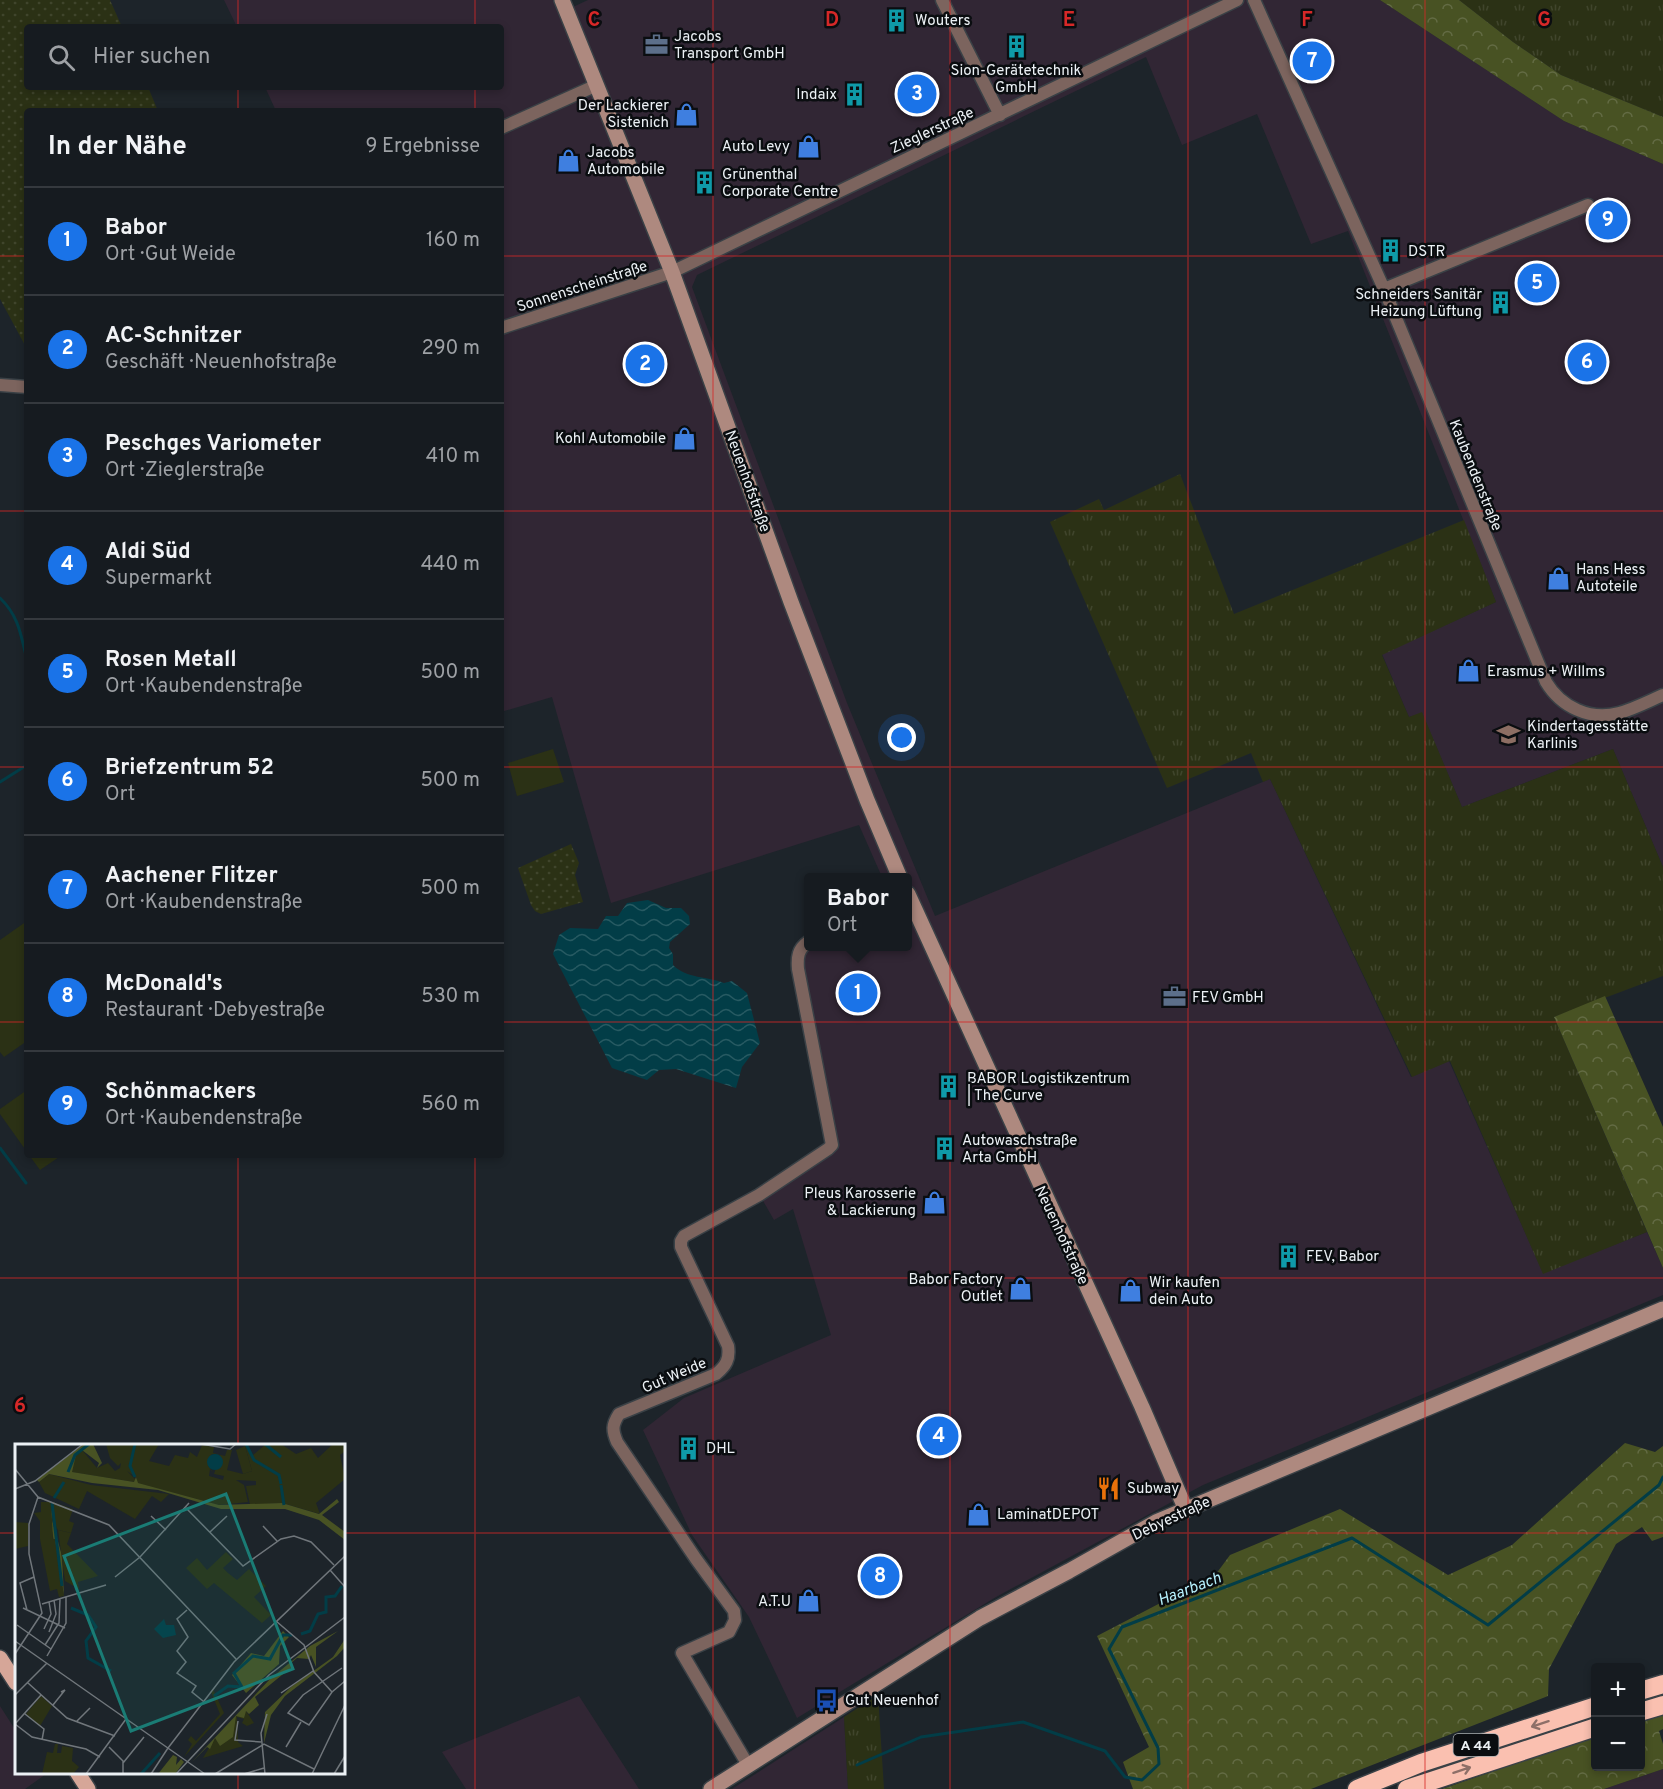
<!DOCTYPE html>
<html lang="de">
<head>
<meta charset="utf-8">
<style>
  body { margin:0; font-family:Overpass,sans-serif; background:#1f2429; color:#f1f3f6 }
  .controls { position:absolute; right:18px; bottom:18px; display:grid; overflow:hidden; border-radius:6px; box-shadow:0 3px 9px #0003 }
  .controls button { width:54px; height:54px; display:grid; place-items:center; padding:0; border:0; border-bottom:2px solid #35393e; background:#161b20; color:#f1f3f6; font:30px sans-serif }
  .you { position:absolute; left:902px; top:738px; width:21px; height:21px; margin:-15px; border:4px solid #fff; border-radius:50%; background:#1a73e8; box-shadow:0 0 0 9px #1a73e833 }
  .badge { display:grid; place-items:center; width:39px; height:39px; border-radius:50%; background:#1a73e8; color:#fff; font-size:20px; font-weight:700 }
  .pin { position:absolute; translate:-50% -50%; border:3px solid #fff; box-shadow:0 2px 6px #0006 }
  .popup { position:absolute; left:804px; top:873px; width:108px; height:78px; box-sizing:border-box; display:grid; place-content:center; border-radius:6px; background:#161b20; filter:drop-shadow(0 2px 4px #0005); font-size:20px; white-space:nowrap; color:#9ea1a5 }
  .popup b { font-size:22px; color:#f1f3f6 }
  .popup::after { content:''; position:absolute; left:50%; top:100%; margin-left:-12px; border:12px solid transparent; border-top-color:#161b20 }
  .list { margin:0; padding:0; list-style:none }
  h2 { display:flex; justify-content:space-between; align-items:center; height:78px; margin:0; padding:0 24px; font-size:26px }
  h2 small { font-size:20px; font-weight:400; color:#9ea1a5 }
  .list li { display:grid; grid-template-columns:39px 1fr auto; gap:18px; align-items:center; box-sizing:border-box; height:108px; padding:0 24px; border-top:2px solid #35393e }
  .list b { display:block; font-size:22px; white-space:nowrap }
  .list p { margin:0; font-size:20px; white-space:nowrap; color:#9ea1a5 }
  .list em { font-size:20px; font-style:normal; color:#9ea1a5 }
  .icon { flex:none; width:33px; height:33px; fill:none; stroke:currentColor; stroke-width:2; stroke-linecap:round; stroke-linejoin:round }
  .map { position:relative; flex:none; width:1663px; height:1789px; overflow:hidden }
  .search { position:absolute; background:#161b20; box-shadow:0 3px 9px #0003; left:24px; top:24px; width:480px; height:66px; display:flex; align-items:center; gap:15px; box-sizing:border-box; padding:0 21px; border-radius:6px; color:#9ea1a5; font-size:22px }
  .panel { position:absolute; background:#161b20; box-shadow:0 3px 9px #0003; left:24px; top:108px; width:480px; height:1050px; border-radius:6px }
  .map>svg:first-child { display:block }
  .commercial { fill:#312634 }
  .grass { fill:url(#grass-tufts) }
  .forest { fill:url(#forest-crowns) }
  .park { fill:url(#park-dots) }
  .pitch { fill:#2b3115 }
  .water { fill:url(#water-waves) }
  .lines { fill:none; stroke-linecap:round; stroke-linejoin:round }
  .stream { stroke:#023d47; stroke-width:3 }
  .street-casing { stroke:#3a4146; stroke-width:15 }
  .secondary-casing { stroke:#3a4146; stroke-width:18 }
  .primary-casing { stroke:#3a4146; stroke-width:18 }
  .highway-casing { stroke:#3a4146; stroke-width:21 }
  .street { stroke:#7c645e; stroke-width:12 }
  .secondary { stroke:#ae897f; stroke-width:15 }
  .primary { stroke:#d6a698; stroke-width:15 }
  .highway { stroke:#fac0b0; stroke-width:18 }
  .oneway { stroke:#8e6f68 }
  .grid { fill:none; stroke:#d62828; stroke-width:1.5; stroke-opacity:0.55 }
  .labels { text-anchor:middle; stroke-width:5; stroke-linejoin:round; paint-order:stroke }
  .shield { fill:#0a0d10; stroke:#a8adb0; stroke-width:1.5 }
  .shield-label { font-size:14px; font-weight:bold; fill:#ecf1f5 }
  .poi-label { font-size:15px; fill:#ecf1f5; stroke:#0a0d10; text-anchor:start }
  .street-label { font-size:15px; fill:#ecf1f5; stroke:#0a0d10 }
  .water-label { font-size:16px; font-style:italic; fill:#b4eefa; stroke:#0a0d10 }
  .inset-river { fill:none; stroke:#023d47; stroke-width:3 }
  .inset-road { fill:none; stroke:#70767b; stroke-width:1.5 }
  .view { fill:#1a7c75; fill-opacity:0.15; stroke:#1a7c75; stroke-width:3 }
  .inset-edge { fill:none; stroke:#ecf1f5; stroke-width:3 }
  .grid-label { font-size:20px; text-anchor:middle; font-weight:bold; fill:#d62828; stroke:#0a0d10; stroke-width:5; stroke-linejoin:round; paint-order:stroke }
</style>
</head>
<body>
<div class="map">
<svg width="1663" height="1789" viewBox="0 0 1663 1789">
  <defs>
    <pattern id="grass-tufts" width="24" height="20" patternUnits="userSpaceOnUse" patternTransform="scale(1.5)"><rect width="24" height="20" fill="#2b3115"/><path d="M3 7l-1-3M5 7V3M7 7l1-3M15 17l-1-3M17 17v-4M19 17l1-3" fill="none" stroke="#40452c"/></pattern>
    <pattern id="forest-crowns" width="20" height="18" patternUnits="userSpaceOnUse" patternTransform="scale(1.5)"><rect width="20" height="18" fill="#485223"/><path d="M2 6a3 3 0 1 1 6 0M12 15a3 3 0 1 1 6 0" fill="none" stroke="#636b44"/></pattern>
    <pattern id="park-dots" width="8" height="8" patternUnits="userSpaceOnUse" patternTransform="scale(1.5)"><rect width="8" height="8" fill="#2b3115"/><path d="M2 2h.1M6 6h.1" fill="none" stroke="#40452c" stroke-width="1.8" stroke-linecap="round"/></pattern>
    <pattern id="water-waves" width="16" height="10" patternUnits="userSpaceOnUse" patternTransform="scale(1.5)"><rect width="16" height="10" fill="#023d47"/><path d="M0 5q4-4 8 0t8 0" fill="none" stroke="#275a62"/></pattern>
  </defs>
  <rect width="100%" height="100%" fill="#1d242a"/>
  <path class="commercial" d="M 224,0 L 555,0 L 560,13 L 588,0 L 1380,0 L 1564,121 L 1663,164 L 1663,867 L 1613,749 L 1462,807 L 1422,713 L 1409,717 L 1382,654 L 1496,602 L 1348,231 L 1311,244 L 1257,114 L 1182,145 L 1146,57 L 697,275 L 692,287 L 847,703 L 935,916 L 1270,779 L 1411,1077 L 1449,1061 L 1543,1273 L 1647,1232 L 1663,1268 L 1663,1295 L 1203,1485 L 996,1597 L 797,1718 L 749,1617 L 692,1535 L 643,1430 L 684,1398 L 831,1335 L 793,1209 L 774,1220 L 762,1199 L 838,1146 L 799,942 L 808,938 L 808,946 L 908,946 L 908,878 L 882,877 L 859,825 L 611,903 L 552,697 L 501,712 L 501,111 L 276,111 L 265,87 L 501,87 L 501,27 L 237,27 Z
    M 579,1696 L 639,1789 L 466,1789 L 442,1752 Z
    M 0,1706 L 16,1731 L 16,1772 L 45,1773 L 46,1774 L 25,1789 L 0,1789 Z
    M 844,1717 L 848,1789 L 732,1789 Z
    M 1663,1769 L 1663,1789 L 1604,1789 Z"/>
  <path class="grass" d="M 1459,0 L 1663,0 L 1663,117 L 1561,75 L 1513,42 Z
    M 1180,474 L 1234,614 L 1464,520 L 1496,602 L 1382,655 L 1409,717 L 1422,712 L 1462,807 L 1613,749 L 1663,867 L 1663,976 L 1554,1017 L 1647,1232 L 1543,1274 L 1450,1061 L 1412,1077 L 1270,779 L 1263,782 L 1251,753 L 1167,788 L 1050,522 L 1099,499 L 1104,510 Z
    M 878,1695 L 884,1789 L 848,1789 L 844,1717 Z"/>
  <path class="forest" d="M 1380,0 L 1459,0 L 1513,42 L 1561,75 L 1663,117 L 1663,164 L 1564,121 Z
    M 1605,996 L 1663,1127 L 1663,1268 L 1554,1017 Z
    M 1625,1443 L 1655,1452 L 1663,1446 L 1663,1537 L 1652,1541 L 1642,1527 L 1616,1544 L 1549,1669 L 1548,1696 L 1311,1789 L 1133,1789 L 1123,1762 L 1149,1747 L 1097,1636 L 1216,1574 L 1230,1555 L 1340,1509 L 1448,1575 L 1512,1545 Z
    M 1663,1715 L 1663,1729 L 1659,1731 L 1663,1744 L 1663,1769 L 1604,1789 L 1442,1789 L 1595,1736 L 1596,1766 L 1640,1766 L 1641,1722 Z"/>
  <path class="park" d="M 0,0 L 110,0 L 122,27 L 27,27 L 27,87 L 148,87 L 158,111 L 27,111 L 27,349 L 0,299 Z
    M 571,844 L 579,863 L 575,875 L 583,902 L 541,914 L 535,911 L 531,905 L 518,868 Z"/>
  <path class="pitch" d="M 553,749 L 564,782 L 517,796 L 508,763 Z
    M 27,921 L 27,1041 L 4,1057 L 0,1052 L 0,940 Z
    M 27,1090 L 27,1152 L 0,1114 L 0,1109 Z
    M 29,1155 L 62,1155 L 40,1170 Z"/>
  <path class="water" d="M 648,900 L 666,908 L 681,908 L 689,916 L 690,924 L 670,942 L 669,948 L 673,954 L 673,965 C 687,979 707,976 724,983 L 732,981 L 747,993 L 760,1043 L 742,1067 L 736,1088 L 676,1069 L 659,1070 L 647,1080 L 612,1068 L 553,954 L 559,935 L 570,928 L 598,929 L 606,916 L 618,916 L 627,903 Z"/>
  <g class="lines">
    <path class="stream" d="M 0,598 C 19,616 21,636 27,660
      M 0,782 L 27,765
      M 0,1148 L 26,1183
      M 857,1765 L 921,1737 L 1023,1722 L 1105,1751 L 1125,1777 L 1142,1780 L 1159,1764 L 1158,1748 L 1109,1649 L 1122,1627 L 1352,1538 L 1488,1625 L 1659,1485 L 1663,1477"/>
    <defs>
      <path id="street" d="M 942,0 L 1000,115
        M 1254,0 L 1384,289 L 1546,682 C 1561,707 1590,721 1619,713 C 1634,709 1649,701 1663,695
        M 501,128 L 597,85
        M 1384,289 L 1588,205
        M 501,328 L 672,272 L 1237,0
        M 0,385 L 27,387
        M 748,1765 L 682,1653 L 729,1632 L 735,1620 L 734,1611 L 696,1559 L 617,1442 C 612,1430 612,1425 619,1414 L 716,1374 C 726,1366 730,1359 728,1346 L 681,1247 L 681,1241 L 684,1236 L 759,1195 L 828,1149 L 832,1145 L 798,969 C 797,957 798,949 808,942"/>
      <path id="secondary" d="M 562,0 L 672,272 L 791,602 L 867,800 L 900,878
        M 908,894 L 1142,1407 L 1186,1510
        M 711,1789 L 980,1618 L 1069,1571 L 1156,1522 L 1663,1309"/>
      <path id="primary" d="M 0,1658 L 16,1683
        M 77,1772 L 88,1789"/>
      <path id="highway" d="M 1640,1691 L 1663,1684
        M 1640,1712 L 1663,1705
        M 1357,1789 L 1421,1763 L 1596,1706
        M 1407,1789 L 1596,1727"/>
    </defs>
    <use href="#street" class="street-casing"/>
    <use href="#secondary" class="secondary-casing"/>
    <use href="#primary" class="primary-casing"/>
    <use href="#highway" class="highway-casing"/>
    <use href="#street" class="street"/>
    <use href="#secondary" class="secondary"/>
    <use href="#primary" class="primary"/>
    <use href="#highway" class="highway"/>
  </g>
  <defs><path id="oneway-shaft" d="M-6 0H5M1.5-3L5.5 0L1.5 3" fill="none" stroke-width="1.6" stroke-linecap="round" stroke-linejoin="round" transform="scale(1.5)"/></defs>
  <g class="oneway">
    <use href="#oneway-shaft" transform="translate(1540 1724) rotate(162)"/>
    <use href="#oneway-shaft" transform="translate(1462 1770) rotate(-18)"/>
  </g>
  <path class="grid" d="M 238,0 L 238,27M 475,0 L 475,27M 713,0 L 713,1789M 950,0 L 950,1789M 1188,0 L 1188,1789M 1425,0 L 1425,1789M 238,87 L 238,111M 475,87 L 475,111M 0,256 L 27,256M 501,256 L 1663,256M 0,511 L 27,511M 501,511 L 1663,511M 0,767 L 27,767M 501,767 L 1663,767M 0,1022 L 27,1022M 501,1022 L 1663,1022M 238,1155 L 238,1446M 475,1155 L 475,1789M 0,1278 L 1663,1278M 0,1533 L 16,1533M 344,1533 L 1663,1533M 238,1772 L 238,1789"/>
  <defs>
    <symbol id="building-bare" viewBox="-9 -9 18 18"><path d="M-4-6H4V6H1V3H-1V6H-4ZM-2.5-4.3h1.7v1.8h-1.7ZM.8-4.3h1.7v1.8H.8ZM-2.5-1h1.7V.8h-1.7ZM.8-1h1.7V.8H.8Z" fill="#0f9aa8" stroke="#0a0d10" stroke-width="2.5" paint-order="stroke"/></symbol>
    <symbol id="office-bare" viewBox="-9 -9 18 18"><path d="M-6-3h4V-5.5h4V-3h4V5H-6ZM-1-4.5V-3h2v-1.5ZM-6 0V1H6V0Z" fill="#5c6f8a" stroke="#0a0d10" stroke-width="2.5" paint-order="stroke"/></symbol>
    <symbol id="shop-bare" viewBox="-9 -9 18 18"><path d="M-5-2.5h2.3a2.7 3.5 0 0 1 5.4 0H5L5.5 6h-11ZM-1.5-2.5h3a1.5 2.3 0 0 0-3 0Z" fill="#3f7fe0" stroke="#0a0d10" stroke-width="2.5" paint-order="stroke"/></symbol>
    <symbol id="school-bare" viewBox="-9 -9 18 18"><path d="M0-5L7-2L0 1L-7-2ZM-4 1L0 2.5L4 1V4Q0 6-4 4Z" fill="#8d6e63" stroke="#0a0d10" stroke-width="2.5" paint-order="stroke"/></symbol>
    <symbol id="restaurant-bare" viewBox="-9 -9 18 18"><path d="M-5-6h1v4h1v-4h1v4h1v-4h1v5L-1.5 .5V6h-2V.5L-5-1ZM5-6V6H3V1.5H1.5Q1.5-4 5-6Z" fill="#e8710a" stroke="#0a0d10" stroke-width="2.5" paint-order="stroke"/></symbol>
    <symbol id="bus-bare" viewBox="-9 -9 18 18"><path d="M-5-6H5V4H4V6H2V4H-2V6H-4V4H-5ZM-3.5-4V0h7V-4ZM-3.5 1.2v1.5H-2V1.2ZM2 1.2v1.5H3.5V1.2Z" fill="#1a4fb4" stroke="#0a0d10" stroke-width="2.5" paint-order="stroke"/></symbol>
  </defs>
  <g fill-rule="evenodd">
    <use href="#building-bare" x="880" y="4" width="33" height="33"/>
    <use href="#office-bare" x="640" y="28" width="33" height="33"/>
    <use href="#building-bare" x="1000" y="30" width="33" height="33"/>
    <use href="#building-bare" x="838" y="78" width="33" height="33"/>
    <use href="#shop-bare" x="670" y="98" width="33" height="33"/>
    <use href="#shop-bare" x="792" y="130" width="33" height="33"/>
    <use href="#shop-bare" x="552" y="144" width="33" height="33"/>
    <use href="#building-bare" x="688" y="166" width="33" height="33"/>
    <use href="#building-bare" x="1374" y="234" width="33" height="33"/>
    <use href="#building-bare" x="1484" y="286" width="33" height="33"/>
    <use href="#shop-bare" x="668" y="422" width="33" height="33"/>
    <use href="#shop-bare" x="1542" y="562" width="33" height="33"/>
    <use href="#shop-bare" x="1452" y="654" width="33" height="33"/>
    <use href="#school-bare" x="1492" y="718" width="33" height="33"/>
    <use href="#office-bare" x="1158" y="980" width="33" height="33"/>
    <use href="#building-bare" x="932" y="1070" width="33" height="33"/>
    <use href="#building-bare" x="928" y="1132" width="33" height="33"/>
    <use href="#shop-bare" x="918" y="1186" width="33" height="33"/>
    <use href="#building-bare" x="1272" y="1240" width="33" height="33"/>
    <use href="#shop-bare" x="1004" y="1272" width="33" height="33"/>
    <use href="#shop-bare" x="1114" y="1274" width="33" height="33"/>
    <use href="#building-bare" x="672" y="1432" width="33" height="33"/>
    <use href="#restaurant-bare" x="1092" y="1472" width="33" height="33"/>
    <use href="#shop-bare" x="962" y="1498" width="33" height="33"/>
    <use href="#shop-bare" x="792" y="1584" width="33" height="33"/>
    <use href="#bus-bare" x="810" y="1684" width="33" height="33"/>
  </g>
  <g class="labels">
    <rect class="shield" x="1453.5" y="1734" width="45" height="22" rx="4.5"/>
    <g class="shield-label">
      <text x="1476" y="1750">A 44</text>
    </g>
    <g class="poi-label">
      <text x="915" y="25">Wouters</text>
      <text x="674" y="41">Jacobs<tspan x="674" dy="17">Transport GmbH</tspan></text>
      <text x="1016" y="75" text-anchor="middle">Sion-Gerätetechnik<tspan x="1016" dy="17">GmbH</tspan></text>
      <text x="837" y="99" text-anchor="end">Indaix</text>
      <text x="669" y="110" text-anchor="end">Der Lackierer<tspan x="669" dy="17">Sistenich</tspan></text>
      <text x="790" y="151" text-anchor="end">Auto Levy</text>
      <text x="587" y="157">Jacobs<tspan x="587" dy="17">Automobile</tspan></text>
      <text x="722" y="179">Grünenthal<tspan x="722" dy="17">Corporate Centre</tspan></text>
      <text x="1408" y="256">DSTR</text>
      <text x="1482" y="299" text-anchor="end">Schneiders Sanitär<tspan x="1482" dy="17">Heizung Lüftung</tspan></text>
      <text x="666" y="443" text-anchor="end">Kohl Automobile</text>
      <text x="1576" y="574">Hans Hess<tspan x="1576" dy="17">Autoteile</tspan></text>
      <text x="1487" y="676">Erasmus + Willms</text>
      <text x="1527" y="731">Kindertagesstätte<tspan x="1527" dy="17">Karlinis</tspan></text>
      <text x="1192" y="1002">FEV GmbH</text>
      <text x="967" y="1083">BABOR Logistikzentrum<tspan x="967" dy="17">| The Curve</tspan></text>
      <text x="962" y="1145">Autowaschstraße<tspan x="962" dy="17">Arta GmbH</tspan></text>
      <text x="916" y="1198" text-anchor="end">Pleus Karosserie<tspan x="916" dy="17">&amp; Lackierung</tspan></text>
      <text x="1306" y="1261">FEV, Babor</text>
      <text x="1003" y="1284" text-anchor="end">Babor Factory<tspan x="1003" dy="17">Outlet</tspan></text>
      <text x="1149" y="1287">Wir kaufen<tspan x="1149" dy="17">dein Auto</tspan></text>
      <text x="706" y="1453">DHL</text>
      <text x="1127" y="1493">Subway</text>
      <text x="997" y="1519">LaminatDEPOT</text>
      <text x="791" y="1606" text-anchor="end">A.T.U</text>
      <text x="845" y="1705">Gut Neuenhof</text>
    </g>
    <g class="street-label">
      <text transform="translate(932 130) rotate(-25)" y="5">Zieglerstraße</text>
      <text transform="translate(582 286) rotate(-18)" y="5">Sonnenscheinstraße</text>
      <text transform="translate(1476 475) rotate(68)" y="5">Kaubendenstraße</text>
      <text transform="translate(748 481) rotate(70)" y="5">Neuenhofstraße</text>
      <text transform="translate(1062 1235) rotate(65)" y="5">Neuenhofstraße</text>
      <text transform="translate(674 1375) rotate(-23)" y="5">Gut Weide</text>
      <text transform="translate(1171 1518) rotate(-25)" y="5">Debyestraße</text>
    </g>
    <g class="water-label">
      <text transform="translate(1189 1588) rotate(-21)" y="6">Haarbach</text>
    </g>
  </g>
  <g transform="translate(15 1444)">
    <rect width="330" height="330" fill="#1d242a"/>
    <path d="M 91,0 L 144,0 L 134,17 L 154,22 L 160,11 L 173,14 L 175,8 L 182,13 L 187,1 L 199,3 L 198,9 L 210,12 L 212,6 L 217,6 L 212,26 L 228,30 L 237,27 L 230,2 L 238,11 L 251,0 L 266,0 L 281,10 L 296,4 L 303,14 L 318,0 L 330,0 L 330,7 L 325,11 L 330,35 L 301,59 L 305,70 L 267,59 L 235,61 L 231,42 L 241,41 L 241,37 L 221,36 L 229,41 L 233,58 L 204,61 L 122,39 L 122,34 L 112,27 L 121,36 L 119,38 L 56,28 L 61,11 L 67,6 L 82,24 L 93,19 L 100,27 L 105,24 L 106,19 L 103,22 L 95,14 ZM 197,10 L 205,11 L 199,30 L 209,32 L 208,36 L 194,32 L 195,25 L 198,28 L 193,21 ZM 34,30 L 76,41 L 154,50 L 146,58 L 137,52 L 120,75 L 72,47 L 64,65 L 30,49 L 24,38 ZM 38,58 L 58,65 L 54,77 L 59,79 L 56,89 L 43,86 L 37,76 ZM 211,108 L 218,115 L 208,124 L 213,129 L 222,136 L 234,125 L 251,142 L 239,153 L 256,171 L 247,179 L 199,139 L 192,145 L 171,124 L 182,114 L 192,126 ZM 198,245 L 209,269 L 169,313 L 177,300 L 173,296 L 176,292 L 181,297 L 205,270 L 196,248 ZM 231,267 L 239,279 L 232,282 L 227,279 L 229,275 L 222,273 L 223,298 L 228,302 L 188,314 L 200,294 L 205,301 L 221,272 ZM 40,300 L 43,300 L 42,309 L 46,309 L 47,302 L 58,304 L 57,317 L 64,323 L 58,330 L 27,330 L 32,308 L 38,309 Z" fill="#2b3115" fill-rule="evenodd"/>
    <path d="M 69,0 L 78,0 L 87,19 L 82,24 L 84,19 L 67,6 L 61,11 L 57,28 L 119,38 L 121,33 L 123,39 L 204,61 L 267,59 L 304,70 L 322,55 L 324,58 L 307,71 L 330,88 L 330,96 L 304,76 L 270,65 L 206,65 L 143,46 L 77,39 L 34,30 L 24,38 L 22,36 ZM 38,58 L 37,76 L 47,112 L 49,152 L 35,76 ZM 268,187 L 274,193 L 265,202 L 264,220 L 231,249 L 217,231 L 236,209 L 249,212 ZM 323,187 L 301,203 L 301,223 L 296,211 L 294,215 L 282,214 L 276,219 L 278,222 L 240,253 L 244,261 L 234,270 L 231,267 L 229,274 L 221,272 L 218,293 L 205,302 L 200,294 L 195,305 L 192,303 L 177,318 L 255,235 L 295,202 ZM 330,195 L 330,203 L 322,212 L 270,252 L 256,271 L 249,299 L 250,268 L 276,243 L 318,213 ZM 158,311 L 162,313 L 161,321 L 166,315 L 169,318 L 160,330 L 143,330 Z" fill="#485223"/>
    <path d="M 26,58 L 36,58 L 38,95 L 25,95 L 25,77 L 19,69 L 26,68 ZM 0,78 L 13,79 L 13,102 L 0,105 ZM 43,86 L 56,89 L 52,100 L 83,132 L 63,138 L 64,145 L 50,137 ZM 26,252 L 37,262 L 25,282 L 11,270 Z" fill="#2b3115"/>
    <path d="M 230,2 L 237,27 L 228,30 L 221,6 ZM 25,95 L 40,95 L 49,152 L 44,153 L 42,145 L 35,147 Z" fill="#2b3115"/>
    <path d="M192 18a8 8 0 1 1 16 0a8 8 0 1 1-16 0ZM 149,175 L 151,181 L 159,181 L 161,191 L 148,194 L 139,185 Z" fill="#023d47"/>
    <path class="inset-river" d="M 231,0 L 239,16 L 264,31 L 266,40M 250,0 L 266,13M 53,28 L 60,11 L 74,0M 120,33 L 115,22 L 120,0M 266,41 L 269,61M 39,54 L 49,38M 37,59 L 47,142M 56,164 L 73,171 L 81,183 L 71,197 L 73,214 L 96,227M 286,190 L 295,187 L 303,170 L 311,168 L 311,153 L 320,152 L 327,142M 199,252 L 213,242 L 227,243 L 219,229 L 238,212 L 255,215 L 268,191 L 277,191M 126,330 L 145,309"/>
    <path class="inset-road" d="M 186,0 L 215,5 L 221,0M 0,25 L 23,53 L 94,81 L 221,215M 0,45 L 20,37 L 68,0M 171,64 L 228,122 L 266,95 L 279,92 L 296,98 L 319,121M 136,72 L 151,86M 248,82 L 262,97M 195,88 L 212,72M 315,126 L 330,143M 100,133 L 125,113 L 174,59M 27,160 L 91,141M 8,164 L 50,184M 12,166 L 5,139 L 19,133M 172,166 L 162,175 L 173,193 L 162,207 L 171,218 L 162,229 L 181,242 L 177,248 L 188,257M 261,177 L 289,201 L 299,228 L 317,248M 2,181 L 36,205M 29,185 L 36,170 L 34,158M 34,188 L 41,170 L 39,156M 0,197 L 190,330M 30,201 L 44,179 L 45,155M 0,210 L 27,169 L 14,110 L 14,80 L 23,53M 32,212 L 51,179 L 51,153M 327,224 L 288,251 L 273,269 L 294,281 L 317,248 L 330,237M 13,239 L 52,274 L 100,292M 266,249 L 298,227M 0,251 L 32,219M 26,251 L 0,280 L 17,293 L 71,305 L 85,313M 38,261 L 50,246 L 46,248M 10,270 L 29,285 L 27,296M 223,277 L 220,296 L 246,298M 61,278 L 75,264M 94,303 L 108,317 L 108,330M 271,303 L 286,278M 153,304 L 219,218 L 330,112M 108,319 L 129,293M 71,330 L 111,275M 136,330 L 153,304M 161,330 L 254,231 L 330,173M 200,330 L 249,300 L 299,325M 229,330 L 249,324M 250,330 L 246,289 L 252,270M 297,330 L 330,261M 319,330 L 330,312"/>
    <path class="view" d="M 211,50 L 278,225 L 116,287 L 49,112 Z"/>
    <rect width="330" height="330" class="inset-edge"/>
  </g>
  <g class="grid-label">
    <text x="594" y="26">C</text>
    <text x="832" y="26">D</text>
    <text x="1069" y="26">E</text>
    <text x="1307" y="26">F</text>
    <text x="1544" y="26">G</text>
    <text x="20" y="1412">6</text>
  </g>
</svg>
<div class="controls">
<button>+</button>
<button>−</button>
</div>
<div class="you"></div>
<div class="pin badge" style="left:858px;top:993px">1</div>
<div class="popup"><b>Babor</b>Ort</div>
<div class="pin badge" style="left:645px;top:364px">2</div>
<div class="pin badge" style="left:917px;top:94px">3</div>
<div class="pin badge" style="left:939px;top:1436px">4</div>
<div class="pin badge" style="left:1537px;top:283px">5</div>
<div class="pin badge" style="left:1587px;top:362px">6</div>
<div class="pin badge" style="left:1312px;top:61px">7</div>
<div class="pin badge" style="left:880px;top:1576px">8</div>
<div class="pin badge" style="left:1608px;top:220px">9</div>
<div class="search"><svg class="icon" aria-label="search" viewBox="0 0 24 24"><circle cx="10" cy="10" r="6"/><path d="M15 15l6 6"/></svg>Hier suchen</div>
<section class="panel">
<h2>In der Nähe<small>9 Ergebnisse</small></h2>
<ul class="list">
<li><span class="badge">1</span><div><b>Babor</b><p>Ort · Gut Weide</p></div><em>160 m</em></li>
<li><span class="badge">2</span><div><b>AC-Schnitzer</b><p>Geschäft · Neuenhofstraße</p></div><em>290 m</em></li>
<li><span class="badge">3</span><div><b>Peschges Variometer</b><p>Ort · Zieglerstraße</p></div><em>410 m</em></li>
<li><span class="badge">4</span><div><b>Aldi Süd</b><p>Supermarkt</p></div><em>440 m</em></li>
<li><span class="badge">5</span><div><b>Rosen Metall</b><p>Ort · Kaubendenstraße</p></div><em>500 m</em></li>
<li><span class="badge">6</span><div><b>Briefzentrum 52</b><p>Ort</p></div><em>500 m</em></li>
<li><span class="badge">7</span><div><b>Aachener Flitzer</b><p>Ort · Kaubendenstraße</p></div><em>500 m</em></li>
<li><span class="badge">8</span><div><b>McDonald's</b><p>Restaurant · Debyestraße</p></div><em>530 m</em></li>
<li><span class="badge">9</span><div><b>Schönmackers</b><p>Ort · Kaubendenstraße</p></div><em>560 m</em></li>
</ul>
</section>
</div>
</body>
</html>
